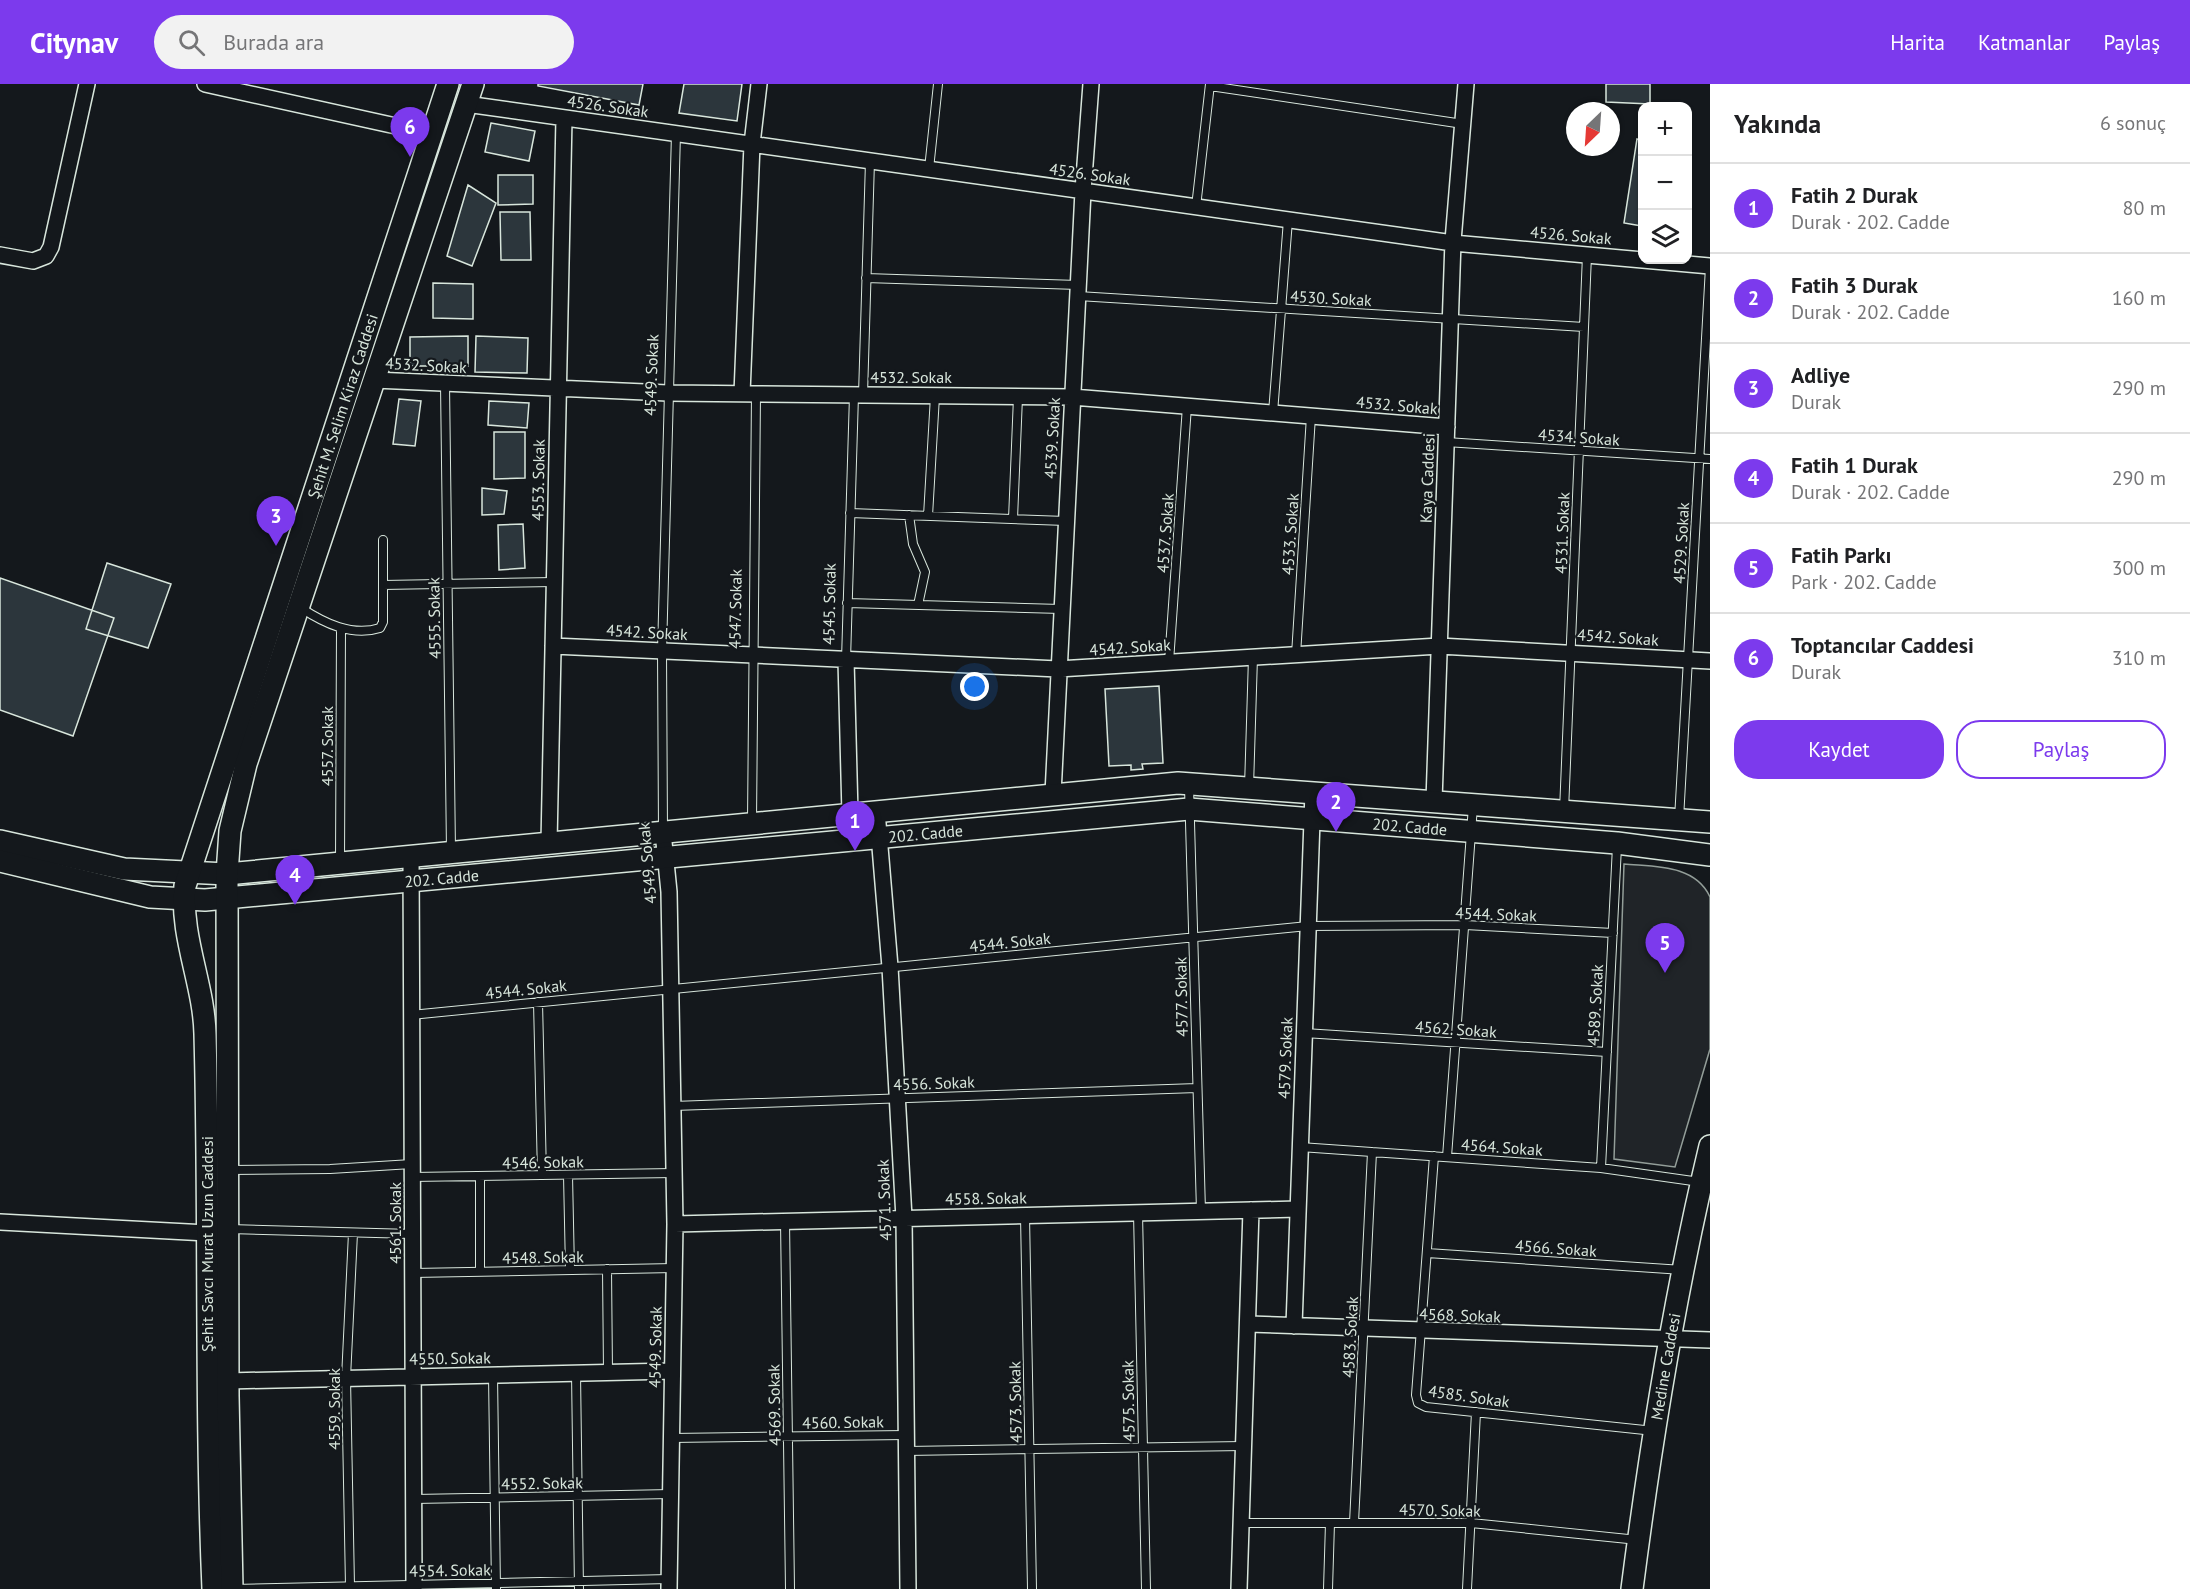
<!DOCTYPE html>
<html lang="tr">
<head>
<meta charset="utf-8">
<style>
  body { margin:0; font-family:"PT Sans",sans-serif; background:#f2f2f2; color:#202124 }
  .controls { position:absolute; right:18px; top:18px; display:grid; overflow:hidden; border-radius:12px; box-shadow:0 2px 4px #0004 }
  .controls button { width:54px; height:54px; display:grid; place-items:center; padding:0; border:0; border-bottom:2px solid #e0e0e0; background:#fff; color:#202124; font:30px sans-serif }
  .compass { position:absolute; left:1566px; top:18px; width:54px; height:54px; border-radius:50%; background:#fff; box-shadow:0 2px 4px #0004; rotate:205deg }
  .you { position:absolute; left:975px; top:603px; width:21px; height:21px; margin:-15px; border:4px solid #fff; border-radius:50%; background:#1a73e8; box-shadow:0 0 0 9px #1a73e833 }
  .badge { display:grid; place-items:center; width:39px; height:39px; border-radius:50%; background:#7c3aed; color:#fff; font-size:20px; font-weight:700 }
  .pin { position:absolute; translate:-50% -50px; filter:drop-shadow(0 2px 3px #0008) }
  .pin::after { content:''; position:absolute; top:32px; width:21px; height:18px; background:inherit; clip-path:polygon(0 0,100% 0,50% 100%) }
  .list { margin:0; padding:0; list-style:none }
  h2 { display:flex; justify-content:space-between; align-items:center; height:78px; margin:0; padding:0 24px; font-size:26px }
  h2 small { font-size:20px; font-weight:400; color:#757577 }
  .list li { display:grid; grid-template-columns:39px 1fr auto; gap:18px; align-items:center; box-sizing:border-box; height:90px; padding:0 24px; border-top:2px solid #e0e0e0 }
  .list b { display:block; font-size:22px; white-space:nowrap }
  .list p { margin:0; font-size:20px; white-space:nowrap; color:#757577 }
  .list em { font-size:20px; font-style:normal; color:#757577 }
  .actions { display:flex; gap:12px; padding:18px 24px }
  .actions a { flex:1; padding:14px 0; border:2px solid #7c3aed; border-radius:24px; text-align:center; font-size:21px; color:#7c3aed }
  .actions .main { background:#7c3aed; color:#fff }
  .icon { flex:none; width:33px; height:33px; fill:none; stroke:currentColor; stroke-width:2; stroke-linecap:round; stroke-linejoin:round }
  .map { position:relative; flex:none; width:1710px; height:1505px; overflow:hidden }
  header { display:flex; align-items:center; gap:36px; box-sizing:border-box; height:84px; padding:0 30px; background:#7c3aed; color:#fff }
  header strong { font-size:28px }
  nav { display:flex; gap:33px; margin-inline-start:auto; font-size:21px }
  .search { width:420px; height:54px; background:#f2f2f2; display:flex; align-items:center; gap:15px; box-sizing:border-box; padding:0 21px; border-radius:33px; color:#757577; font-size:22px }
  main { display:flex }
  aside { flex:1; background:#fff }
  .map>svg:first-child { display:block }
  .green { fill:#202428; stroke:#939e99; stroke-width:1.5 }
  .building { fill:#2c363c; stroke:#d8e6dc; stroke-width:1.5 }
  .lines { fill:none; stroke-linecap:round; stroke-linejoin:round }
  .lane-casing { stroke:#d8e6dc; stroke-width:10 }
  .street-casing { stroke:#d8e6dc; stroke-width:18 }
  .secondary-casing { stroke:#d8e6dc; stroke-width:24 }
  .lane { stroke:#14181c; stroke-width:8 }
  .street { stroke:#14181c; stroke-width:15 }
  .secondary { stroke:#14181c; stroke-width:21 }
  .labels { text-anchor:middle; stroke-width:4.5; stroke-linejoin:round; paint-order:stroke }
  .street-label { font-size:16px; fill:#d8e6dc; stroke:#14181c }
</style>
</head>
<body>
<header>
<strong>Citynav</strong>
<div class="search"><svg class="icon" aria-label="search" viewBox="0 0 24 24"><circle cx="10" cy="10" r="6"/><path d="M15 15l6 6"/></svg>Burada ara</div>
<nav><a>Harita</a><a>Katmanlar</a><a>Paylaş</a></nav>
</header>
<main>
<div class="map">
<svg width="1710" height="1505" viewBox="0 0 1710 1505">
  <rect width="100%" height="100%" fill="#14181c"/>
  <path class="green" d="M 1624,780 C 1654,783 1695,780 1710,813 L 1710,965 L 1675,1083 L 1614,1075 Z"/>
  <path class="building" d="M 538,0 L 643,0 L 639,21 L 538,2 Z
    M 684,0 L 742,0 L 737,37 L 679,29 Z
    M 1606,0 L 1650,0 L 1650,20 L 1606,18 Z
    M 491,39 L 535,47 L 529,77 L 485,68 Z
    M 1637,55 L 1642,56 L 1642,142 L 1624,139 Z
    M 498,91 L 533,91 L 533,120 L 498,121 Z
    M 468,101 L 496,119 L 472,182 L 447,172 Z
    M 500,128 L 530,128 L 531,176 L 501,176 Z
    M 433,199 L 473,200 L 473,235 L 433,234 Z
    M 468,252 L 468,282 L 410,282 L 410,253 Z
    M 476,252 L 528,254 L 527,289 L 475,288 Z
    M 399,315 L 421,317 L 415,362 L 393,360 Z
    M 489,317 L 529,319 L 527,344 L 488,341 Z
    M 494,348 L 525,348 L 525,394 L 494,395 Z
    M 482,404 L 507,407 L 504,430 L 482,431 Z
    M 523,440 L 525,484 L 499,486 L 498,441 Z
    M 107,479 L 171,500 L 148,564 L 86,545 Z
    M 0,494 L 114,534 L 73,652 L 0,626 Z
    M 1159,602 L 1163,679 L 1142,680 L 1143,685 L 1131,686 L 1131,681 L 1109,682 L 1105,605 Z"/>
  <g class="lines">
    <defs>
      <path id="lane" d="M 1210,2 L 1463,40
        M 929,85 L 938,0
        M 1196,123 L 1210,0
        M 866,194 L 1078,201
        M 1078,212 L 1584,243
        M 445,300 L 451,767
        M 863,311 L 870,77
        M 1273,329 L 1288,136
        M 1446,358 L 1710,375
        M 850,429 L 1066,437
        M 909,431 L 913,460 L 925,488 L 918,521
        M 928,432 L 935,312
        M 1013,435 L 1018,313
        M 383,501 L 554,498
        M 847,519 L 1061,525
        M 301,524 C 324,539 352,553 380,544 L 383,538 L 383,456
        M 1296,571 L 1311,332
        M 846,576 L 854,311
        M 1169,578 L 1187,322
        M 1189,703 L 1201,1127
        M 1249,703 L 1253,573
        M 1564,727 L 1587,171
        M 1679,735 L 1710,183
        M 752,737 L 756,310
        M 663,747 L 662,567 L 676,49
        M 340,779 L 341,544
        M 538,918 L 542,1091
        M 411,931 L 1308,842 L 1465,841 L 1613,849
        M 1304,949 L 1607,968
        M 673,1022 L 1197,1004
        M 1300,1063 L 1601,1084 L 1700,1098
        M 1434,1072 L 1416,1311 L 1418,1319 L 1426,1323 L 1654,1347
        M 1447,1073 L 1473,722
        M 1601,1084 L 1617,762
        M 229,1086 L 330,1085 L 412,1080
        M 568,1091 L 570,1186
        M 480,1092 L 480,1187
        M 412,1093 L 674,1089
        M 1138,1129 L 1146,1505
        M 1025,1132 L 1032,1505
        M 785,1137 L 790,1505
        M 229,1145 L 413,1150
        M 1427,1169 L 1683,1186
        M 607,1185 L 608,1288
        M 413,1189 L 674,1184
        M 576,1289 L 579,1505
        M 493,1291 L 496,1505
        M 671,1354 L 906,1351
        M 906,1367 L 1244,1362
        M 414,1415 L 671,1410
        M 1242,1439 L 1471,1439 L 1638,1456
        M 1354,1439 L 1372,1068
        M 350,1502 L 346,1294 L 353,1149
        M 233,1505 L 669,1495
        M 1328,1505 L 1330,1439
        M 1467,1505 L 1476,1328"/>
      <path id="street" d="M 205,0 L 432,50
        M 466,20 L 1453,159 L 1710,182
        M 0,171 L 33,177 L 46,172 L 51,163 L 87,0
        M 374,296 L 668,309 L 1072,313 L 1447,343
        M 742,310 L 752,60 L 759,0
        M 553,562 L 1058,585 L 1439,562 L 1710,577
        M 846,576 L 850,730
        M 1053,710 L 1083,107 L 1091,0
        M 1434,717 L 1453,157 L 1466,0
        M 877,727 L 890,883 L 904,1134 L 908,1505
        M 663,748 L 669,808 L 675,1140 L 669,1505
        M 549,759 L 564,34
        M 411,773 L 414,1505
        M 0,1138 L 207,1149
        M 675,1140 L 1298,1125
        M 1249,1240 L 1710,1256
        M 1294,1242 L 1313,708
        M 228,1297 L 672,1287
        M 1239,1505 L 1251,1126"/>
      <g id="secondary">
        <path d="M 0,757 L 124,785 L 227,790 L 1178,699 L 1710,738"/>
        <path id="s1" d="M 0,777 L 150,813 L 205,816 L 1189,725 L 1617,759 L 1710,771"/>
        <path id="s2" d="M 213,1505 C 205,1320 210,1135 205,950 C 204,900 180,853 185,802 L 448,0"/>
        <path d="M 232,1505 L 228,1312 L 227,790 L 230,747 L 246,680 L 473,0"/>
        <path id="s3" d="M 1632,1505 C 1651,1357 1675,1208 1710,1062"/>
      </g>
    </defs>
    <use href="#lane" class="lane-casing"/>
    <use href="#street" class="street-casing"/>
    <use href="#secondary" class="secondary-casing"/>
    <use href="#lane" class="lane"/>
    <use href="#street" class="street"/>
    <use href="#secondary" class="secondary"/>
  </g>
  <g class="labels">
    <g class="street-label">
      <text transform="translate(608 22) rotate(8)" y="6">4526. Sokak</text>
      <text transform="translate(1090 90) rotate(8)" y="6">4526. Sokak</text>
      <text transform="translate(1571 151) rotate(5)" y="6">4526. Sokak</text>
      <text transform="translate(1331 214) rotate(3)" y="6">4530. Sokak</text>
      <text transform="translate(426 281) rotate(3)" y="6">4532. Sokak</text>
      <text transform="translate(651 291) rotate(-88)" y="6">4549. Sokak</text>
      <text x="911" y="299">4532. Sokak</text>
      <text transform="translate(1397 321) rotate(5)" y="6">4532. Sokak</text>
      <text dy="6" stroke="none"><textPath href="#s2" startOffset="1210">Şehit M. Selim Kiraz Caddesi</textPath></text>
      <text transform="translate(1579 353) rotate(4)" y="6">4534. Sokak</text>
      <text transform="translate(1052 354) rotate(-87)" y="6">4539. Sokak</text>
      <text transform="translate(1427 394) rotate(-88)" y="6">Kaya Caddesi</text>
      <text transform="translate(538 396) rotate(-89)" y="6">4553. Sokak</text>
      <text transform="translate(1165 449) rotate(-86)" y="6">4537. Sokak</text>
      <text transform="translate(1562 449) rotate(-88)" y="6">4531. Sokak</text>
      <text transform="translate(1290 450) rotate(-86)" y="6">4533. Sokak</text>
      <text transform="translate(1681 459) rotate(-87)" y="6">4529. Sokak</text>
      <text transform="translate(829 520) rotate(-89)" y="6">4545. Sokak</text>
      <text transform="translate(735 525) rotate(-89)" y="6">4547. Sokak</text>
      <text transform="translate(434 534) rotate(-91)" y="6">4555. Sokak</text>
      <text transform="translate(647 548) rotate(3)" y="6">4542. Sokak</text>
      <text transform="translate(1618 553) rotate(4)" y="6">4542. Sokak</text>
      <text transform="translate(1130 563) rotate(-4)" y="6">4542. Sokak</text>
      <text transform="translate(327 662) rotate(-90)" y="6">4557. Sokak</text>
      <text dy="6" stroke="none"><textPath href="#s1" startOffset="1419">202. Cadde</textPath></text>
      <text dy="6" stroke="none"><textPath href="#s1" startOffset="933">202. Cadde</textPath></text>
      <text transform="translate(647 779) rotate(-95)" y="6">4549. Sokak</text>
      <text dy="6" stroke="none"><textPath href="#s1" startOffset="447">202. Cadde</textPath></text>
      <text transform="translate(1496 830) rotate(2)" y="6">4544. Sokak</text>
      <text transform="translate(1010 858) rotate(-6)" y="6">4544. Sokak</text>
      <text transform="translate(526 905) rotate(-6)" y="6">4544. Sokak</text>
      <text transform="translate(1181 913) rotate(-91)" y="6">4577. Sokak</text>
      <text transform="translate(1595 921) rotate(-87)" y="6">4589. Sokak</text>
      <text transform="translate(1456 945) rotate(4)" y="6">4562. Sokak</text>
      <text transform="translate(1285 974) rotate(-88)" y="6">4579. Sokak</text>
      <text transform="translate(934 999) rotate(-2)" y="6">4556. Sokak</text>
      <text transform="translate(1502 1063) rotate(4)" y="6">4564. Sokak</text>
      <text transform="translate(543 1078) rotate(-1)" y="6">4546. Sokak</text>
      <text transform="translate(986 1114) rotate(-1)" y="6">4558. Sokak</text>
      <text transform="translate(884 1116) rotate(-92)" y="6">4571. Sokak</text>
      <text transform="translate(395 1139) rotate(-90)" y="6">4561. Sokak</text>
      <text transform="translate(207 1160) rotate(-90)" y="6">Şehit Savcı Murat Uzun Caddesi</text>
      <text transform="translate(1556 1164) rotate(4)" y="6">4566. Sokak</text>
      <text transform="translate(543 1173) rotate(-1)" y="6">4548. Sokak</text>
      <text transform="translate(1460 1231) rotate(2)" y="6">4568. Sokak</text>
      <text transform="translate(1350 1253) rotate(-87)" y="6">4583. Sokak</text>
      <text transform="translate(655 1263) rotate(-89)" y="6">4549. Sokak</text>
      <text transform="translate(450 1274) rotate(-1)" y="6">4550. Sokak</text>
      <text dy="6" stroke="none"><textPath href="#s3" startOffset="225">Medine Caddesi</textPath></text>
      <text transform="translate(1469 1312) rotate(8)" y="6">4585. Sokak</text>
      <text transform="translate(1128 1317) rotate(-91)" y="6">4575. Sokak</text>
      <text transform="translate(1015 1318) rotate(-91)" y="6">4573. Sokak</text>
      <text transform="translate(774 1321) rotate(-91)" y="6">4569. Sokak</text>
      <text transform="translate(334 1325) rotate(-90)" y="6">4559. Sokak</text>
      <text transform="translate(843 1338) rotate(-1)" y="6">4560. Sokak</text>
      <text transform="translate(542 1399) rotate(-1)" y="6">4552. Sokak</text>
      <text transform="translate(1440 1426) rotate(1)" y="6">4570. Sokak</text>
      <text transform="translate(450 1486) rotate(-1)" y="6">4554. Sokak</text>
    </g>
  </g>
</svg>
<div class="controls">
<button>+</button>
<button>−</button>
<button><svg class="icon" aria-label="layers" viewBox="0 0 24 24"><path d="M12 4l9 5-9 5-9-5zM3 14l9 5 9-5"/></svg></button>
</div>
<svg class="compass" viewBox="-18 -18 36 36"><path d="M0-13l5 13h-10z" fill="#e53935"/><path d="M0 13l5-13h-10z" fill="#757577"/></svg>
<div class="you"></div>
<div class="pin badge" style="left:855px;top:767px">1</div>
<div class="pin badge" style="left:1336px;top:748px">2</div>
<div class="pin badge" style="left:276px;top:462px">3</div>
<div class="pin badge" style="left:295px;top:821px">4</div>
<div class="pin badge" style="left:1665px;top:889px">5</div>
<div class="pin badge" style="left:410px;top:73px">6</div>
</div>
<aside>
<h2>Yakında<small>6 sonuç</small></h2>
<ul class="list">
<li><span class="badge">1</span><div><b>Fatih 2 Durak</b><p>Durak · 202. Cadde</p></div><em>80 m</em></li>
<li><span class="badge">2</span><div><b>Fatih 3 Durak</b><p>Durak · 202. Cadde</p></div><em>160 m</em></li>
<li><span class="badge">3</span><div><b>Adliye</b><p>Durak</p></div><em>290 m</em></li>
<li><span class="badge">4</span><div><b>Fatih 1 Durak</b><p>Durak · 202. Cadde</p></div><em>290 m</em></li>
<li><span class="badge">5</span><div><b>Fatih Parkı</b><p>Park · 202. Cadde</p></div><em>300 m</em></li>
<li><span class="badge">6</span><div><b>Toptancılar Caddesi</b><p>Durak</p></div><em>310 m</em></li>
</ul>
<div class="actions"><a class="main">Kaydet</a><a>Paylaş</a></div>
</aside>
</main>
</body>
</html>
